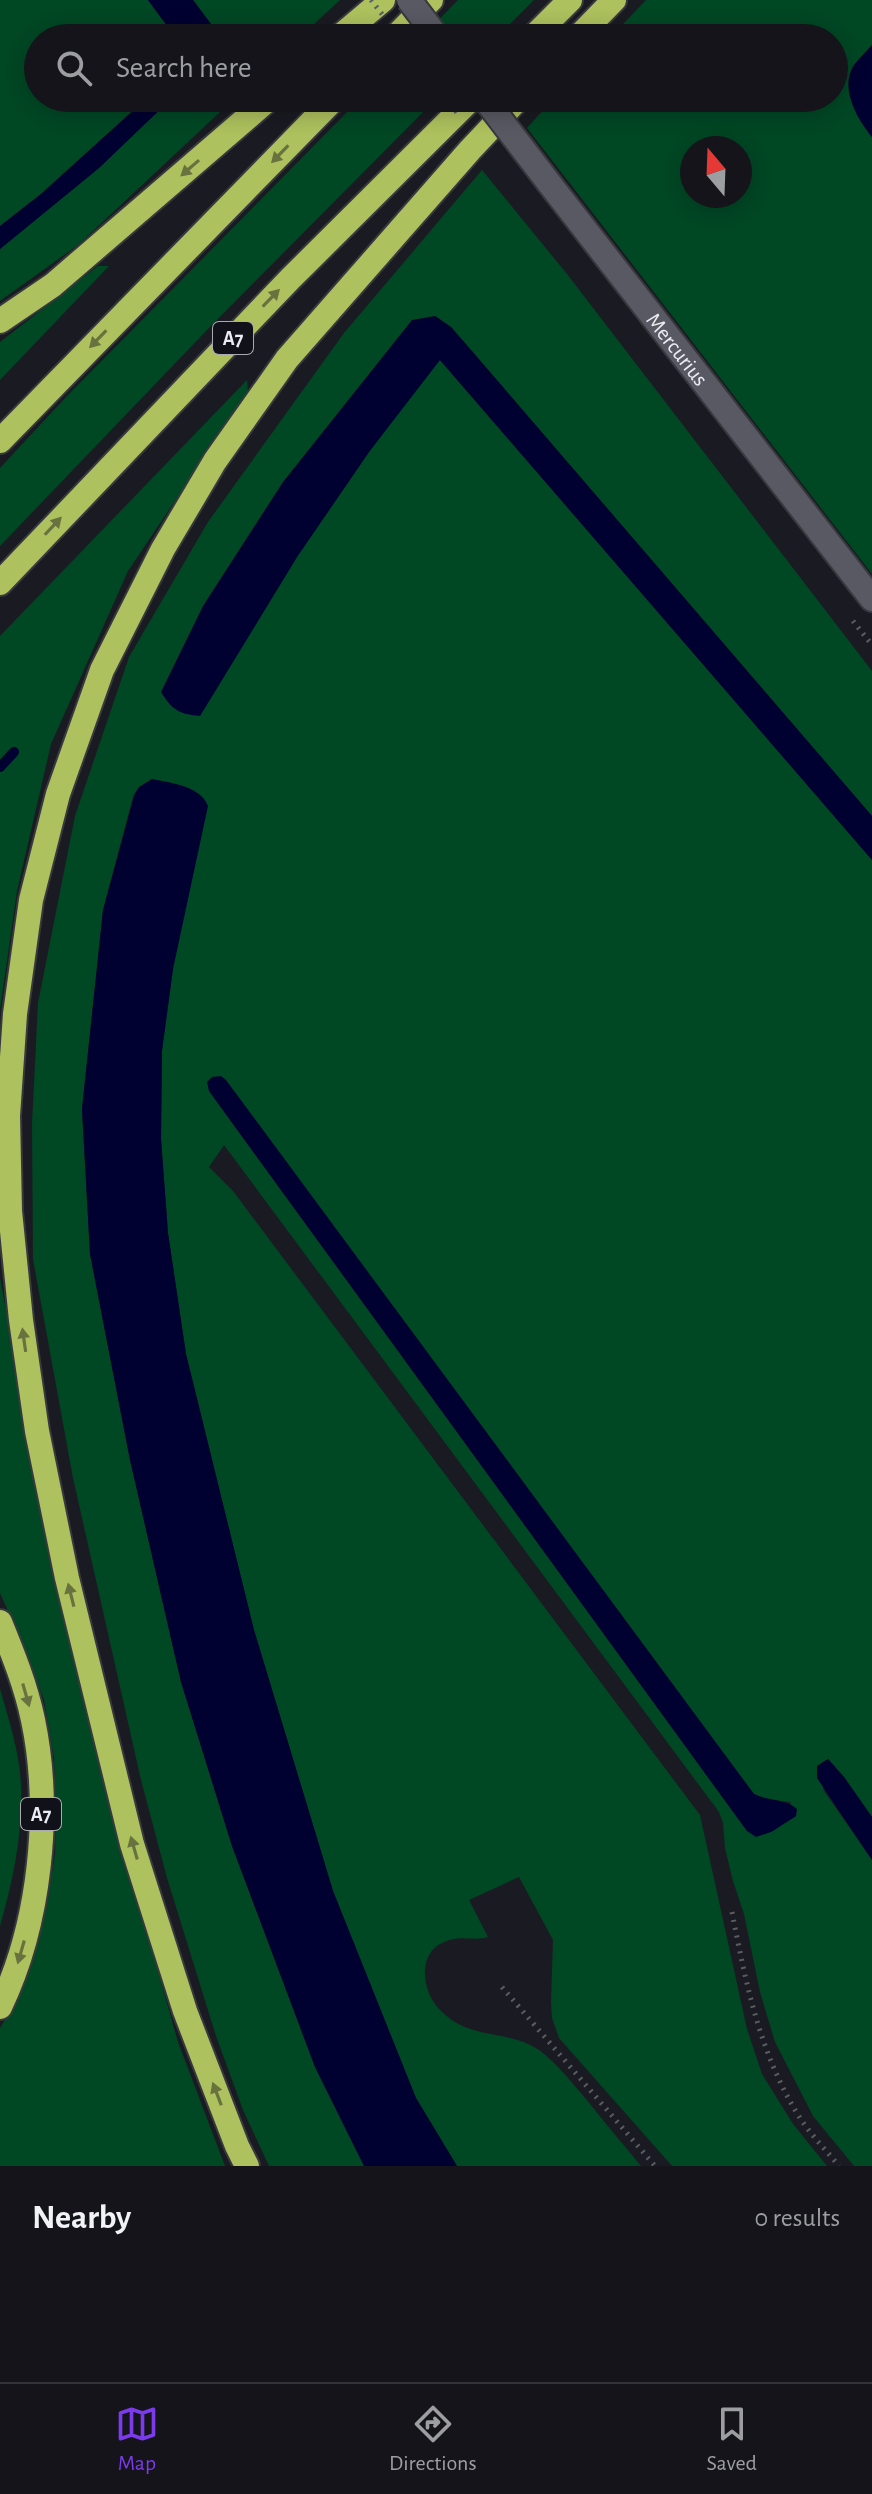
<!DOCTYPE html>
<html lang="en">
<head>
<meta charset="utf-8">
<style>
  body { margin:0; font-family:"Alegreya Sans",sans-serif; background:#212127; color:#f1f3f6 }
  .compass { position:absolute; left:680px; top:136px; width:72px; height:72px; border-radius:50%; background:#14141a; box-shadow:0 4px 20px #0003; rotate:341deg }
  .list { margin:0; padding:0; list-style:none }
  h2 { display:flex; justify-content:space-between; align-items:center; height:104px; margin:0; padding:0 32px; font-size:34px }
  h2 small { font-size:26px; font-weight:400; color:#9d9ea2 }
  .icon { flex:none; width:44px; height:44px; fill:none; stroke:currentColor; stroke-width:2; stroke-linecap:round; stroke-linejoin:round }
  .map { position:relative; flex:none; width:872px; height:2166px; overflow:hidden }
  .search { position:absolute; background:#14141a; box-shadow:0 4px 20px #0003; left:24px; right:24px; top:24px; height:88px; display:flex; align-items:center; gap:20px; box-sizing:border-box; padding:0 28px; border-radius:44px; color:#9d9ea2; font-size:30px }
  .sheet { height:216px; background:#14141a }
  nav { display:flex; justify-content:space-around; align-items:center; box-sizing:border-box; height:112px; border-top:2px solid #333339; background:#14141a; font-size:22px; color:#9d9ea2 }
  nav a { display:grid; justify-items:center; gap:4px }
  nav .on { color:#7c3aed }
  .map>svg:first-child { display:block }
  .green { fill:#004724; fill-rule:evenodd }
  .water { fill:#000031 }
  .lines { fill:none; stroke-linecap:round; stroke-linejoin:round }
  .stream { stroke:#000031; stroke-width:10 }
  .minor-casing { stroke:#38393e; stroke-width:28 }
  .highway-casing { stroke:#38393e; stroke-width:28 }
  .path { stroke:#5b5c62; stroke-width:5; stroke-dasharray:2 6; stroke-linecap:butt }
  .minor { stroke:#585962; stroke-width:24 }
  .highway { stroke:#adc15e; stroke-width:24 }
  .minor-bridge-casing { stroke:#38393e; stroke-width:28; stroke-linecap:butt }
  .path-bridge { stroke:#5b5c62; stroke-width:5; stroke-dasharray:2 6; stroke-linecap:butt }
  .minor-bridge { stroke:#585962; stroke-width:24 }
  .oneway { fill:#67723f }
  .labels { text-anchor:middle; stroke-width:6; stroke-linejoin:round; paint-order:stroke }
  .shield { fill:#111219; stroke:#aaabb0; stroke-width:2 }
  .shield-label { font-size:20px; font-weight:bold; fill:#ebecf1 }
  .street-label { font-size:22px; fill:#ebecf1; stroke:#111219 }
</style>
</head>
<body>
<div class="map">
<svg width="872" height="2166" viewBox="0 0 872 2166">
  <rect width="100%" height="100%" fill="#1a1b22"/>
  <path class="green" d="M 0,0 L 148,0 L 176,38 L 38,38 L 38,98 L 147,98 L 41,194 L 0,226 Z
    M 193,0 L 340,0 L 299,38 L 219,38 L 217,32 Z
    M 458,0 L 534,0 L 496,38 L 421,38 Z
    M 646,0 L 872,0 L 872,45 L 852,68 L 868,132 L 872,137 L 872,574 L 527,128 L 554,98 L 834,98 L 834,38 L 610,38 ZM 692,148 L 740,148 L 740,196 L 692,196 Z
    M 172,98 L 235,98 L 78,245 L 0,301 L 0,249 L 99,168 Z
    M 361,98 L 437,98 L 208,329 L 0,546 L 0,468 L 66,397 Z
    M 482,170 L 567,274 L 872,671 L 872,816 L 471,350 L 451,327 L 435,316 L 200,716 L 297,557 L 369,452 L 439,359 L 872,860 L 872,1817 L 844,1777 L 828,1759 L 817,1766 L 824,1791 L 872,1860 L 872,2166 L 854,2166 L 813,2116 L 775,2042 L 760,1992 L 744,1914 L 733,1881 L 725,1848 L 723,1823 L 719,1812 L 224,1145 L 209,1167 L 233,1191 L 700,1815 L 747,2029 L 762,2074 L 793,2124 L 827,2166 L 672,2166 L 559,2038 L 552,2018 L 551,2002 L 553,1940 L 519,1877 L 469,1900 L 488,1937 C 472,1942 461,1933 440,1944 C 431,1949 426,1958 425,1969 C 424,1983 429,1998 439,2009 C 470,2042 507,2028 539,2050 C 558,2064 571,2082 586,2099 C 604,2122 623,2144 641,2166 L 457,2166 L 416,2098 L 333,1891 L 254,1630 L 186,1354 L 168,1233 L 161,1139 L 162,1050 L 173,969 L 134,793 L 103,910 L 82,1109 L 90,1254 L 130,1460 L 181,1682 L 232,1846 L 315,2067 L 364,2166 L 269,2166 L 243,2110 L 216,2036 L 167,1878 L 141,1780 L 73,1478 L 33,1259 L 32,1124 L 38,1003 L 75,816 L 129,657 L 208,522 L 344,333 ZM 209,1091 L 754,1794 L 765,1799 L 790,1802 L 796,1816 L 771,1832 L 747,1831 Z
    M 98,266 L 109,266 L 0,380 L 0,342 Z
    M 247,380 L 248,392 L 128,571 L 51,744 L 17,891 L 0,1010 L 0,636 Z
    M 0,1278 L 59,1585 L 106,1786 L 178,2042 L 225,2166 L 0,2166 L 0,2028 L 14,2005 L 29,1968 L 47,1904 L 55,1854 L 56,1807 L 54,1758 L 44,1700 L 20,1638 L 0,1593 Z
    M 0,1689 C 9,1720 20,1754 21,1786 C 23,1833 13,1881 0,1926 Z"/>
  <path class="water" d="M 148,0 L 193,0 L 217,32 L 219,38 L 176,38 Z
    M 872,45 L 872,137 C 857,119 839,87 854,65 C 859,58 866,52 872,45 Z
    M 147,98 L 172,98 L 99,168 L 0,249 L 0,226 L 41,194 Z
    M 435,316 L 451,327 L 471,350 L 872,816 L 872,860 L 440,360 L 369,452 L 297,557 L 200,716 C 179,714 172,710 161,692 L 203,606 L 283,482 L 412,320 Z
    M 152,779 C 171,783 201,786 208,806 L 173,969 L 162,1051 L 161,1139 L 168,1233 L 186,1354 L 254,1630 L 333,1891 L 416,2098 L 457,2166 L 364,2166 L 315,2067 L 232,1846 L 181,1682 L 130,1460 L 90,1254 L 82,1109 L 103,910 L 135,793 L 139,787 Z
    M 221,1076 L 226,1080 L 754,1794 C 768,1801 786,1799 797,1809 L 796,1816 L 771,1832 L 756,1837 L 747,1831 L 209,1091 L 207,1082 L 212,1077 Z
    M 828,1759 L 844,1777 L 872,1817 L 872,1860 L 817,1778 L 817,1766 Z"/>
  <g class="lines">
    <path class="stream" d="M 0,767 L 14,752"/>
    <defs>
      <g id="minor">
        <path id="s1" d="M 549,183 L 872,599"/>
      </g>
      <path id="highway" d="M 338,38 L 383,0
        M 394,38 L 431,0
        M 532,38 L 570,0
        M 577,38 L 614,0
        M 0,321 L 53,285 L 270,98
        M 0,441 L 335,98
        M 0,583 L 290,279 L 472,98
        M 0,1622 C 13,1654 26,1686 33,1720 C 52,1811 40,1924 0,2007
        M 247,2166 L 237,2146 L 185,2011 L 132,1844 L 67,1578 L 37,1431 L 21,1320 L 10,1211 L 8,1116 L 15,1014 L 31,900 L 58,794 L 102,670 L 163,549 L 215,461 L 287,359 L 470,150 L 519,98"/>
    </defs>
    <use href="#minor" class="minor-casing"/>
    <use href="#highway" class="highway-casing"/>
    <path class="path" d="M 853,621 L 872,645
      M 732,1912 C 746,1984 760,2055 800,2118 C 811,2135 826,2150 839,2166
      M 502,1987 L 655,2166"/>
    <use href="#minor" class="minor"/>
    <use href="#highway" class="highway"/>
    <defs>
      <path id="minor-bridge" d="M 409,0 L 438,38
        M 484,98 L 549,183"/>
    </defs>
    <use href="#minor-bridge" class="minor-bridge-casing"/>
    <path class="path-bridge" d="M 371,0 L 385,18
      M 446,98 L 458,114"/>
    <use href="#minor-bridge" class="minor-bridge"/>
  </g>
  <defs><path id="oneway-solid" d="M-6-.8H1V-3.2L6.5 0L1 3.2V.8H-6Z" transform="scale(2)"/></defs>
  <g class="oneway">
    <use href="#oneway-solid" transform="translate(280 154) rotate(134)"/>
    <use href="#oneway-solid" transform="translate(190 168) rotate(139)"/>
    <use href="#oneway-solid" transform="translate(271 298) rotate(-46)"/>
    <use href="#oneway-solid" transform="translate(98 339) rotate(134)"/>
    <use href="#oneway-solid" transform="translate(53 526) rotate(-47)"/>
    <use href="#oneway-solid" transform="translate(24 1340) rotate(-98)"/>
    <use href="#oneway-solid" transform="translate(71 1595) rotate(-104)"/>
    <use href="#oneway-solid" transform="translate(26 1695) rotate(74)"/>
    <use href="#oneway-solid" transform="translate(134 1848) rotate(-106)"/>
    <use href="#oneway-solid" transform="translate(21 1952) rotate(106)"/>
    <use href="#oneway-solid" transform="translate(217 2094) rotate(-111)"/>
  </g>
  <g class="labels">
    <g class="shield">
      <rect x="213" y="322" width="40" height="32" rx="6"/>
      <rect x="21" y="1798" width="40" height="32" rx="6"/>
    </g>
    <g class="shield-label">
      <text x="233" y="345">A7</text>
      <text x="41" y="1821">A7</text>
    </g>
    <g class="street-label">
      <text dy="8" stroke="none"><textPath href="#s1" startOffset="210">Mercurius</textPath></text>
    </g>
  </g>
</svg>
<svg class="compass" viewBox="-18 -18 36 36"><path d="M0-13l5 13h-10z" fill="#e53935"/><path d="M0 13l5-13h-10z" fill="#9d9ea2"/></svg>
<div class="search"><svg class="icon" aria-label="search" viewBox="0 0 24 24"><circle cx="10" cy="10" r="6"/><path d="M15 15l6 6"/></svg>Search here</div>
</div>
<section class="sheet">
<h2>Nearby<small>0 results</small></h2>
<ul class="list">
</ul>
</section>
<nav>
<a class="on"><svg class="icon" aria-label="map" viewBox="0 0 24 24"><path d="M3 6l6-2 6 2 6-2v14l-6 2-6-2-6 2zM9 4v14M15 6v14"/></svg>Map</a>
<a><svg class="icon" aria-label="directions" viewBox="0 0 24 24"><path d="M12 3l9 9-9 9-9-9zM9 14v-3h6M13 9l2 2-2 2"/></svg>Directions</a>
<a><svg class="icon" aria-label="saved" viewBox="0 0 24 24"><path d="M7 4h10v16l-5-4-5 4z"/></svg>Saved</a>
</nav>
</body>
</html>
